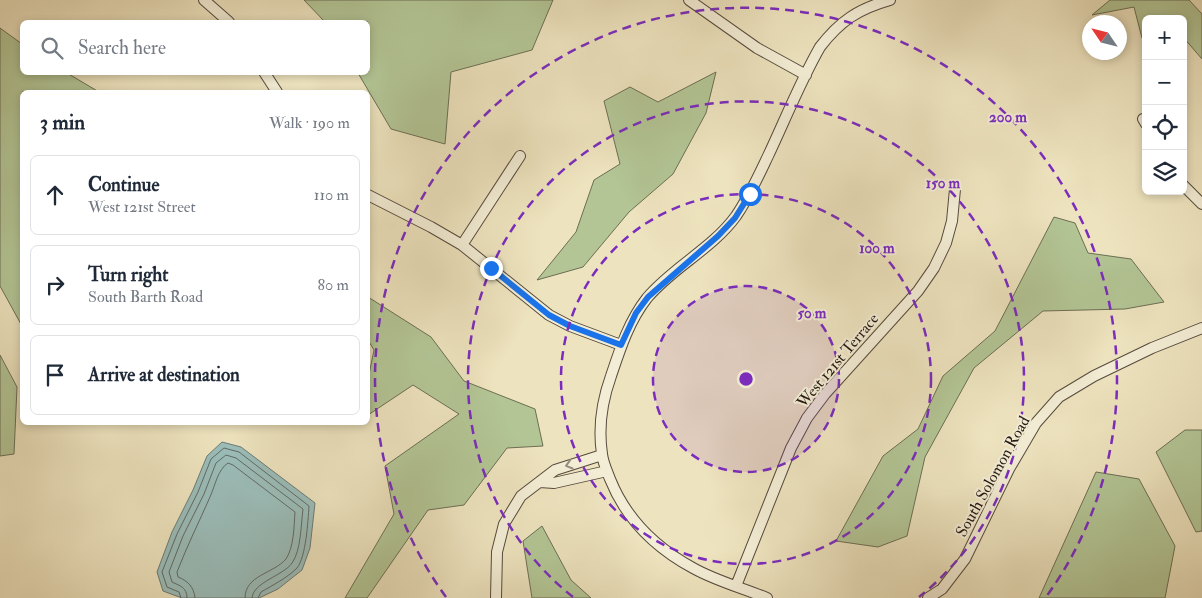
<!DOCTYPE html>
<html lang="en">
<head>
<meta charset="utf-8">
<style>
  body { margin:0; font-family:"IM FELL Double Pica",serif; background:#f2f2f3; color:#1f2937 }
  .controls { position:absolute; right:15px; top:15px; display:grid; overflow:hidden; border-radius:8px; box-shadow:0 2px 8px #0003 }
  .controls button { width:45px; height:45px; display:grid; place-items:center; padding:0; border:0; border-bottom:1px solid #e0e1e3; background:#fff; color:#1f2937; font:25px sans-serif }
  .compass { position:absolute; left:1082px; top:15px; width:45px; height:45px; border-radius:50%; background:#fff; box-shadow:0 2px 8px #0003; rotate:305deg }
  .stop { position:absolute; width:15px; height:15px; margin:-11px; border:4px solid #1a73e8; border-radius:50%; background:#fff }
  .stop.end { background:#1a73e8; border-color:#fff; box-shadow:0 1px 5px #0008 }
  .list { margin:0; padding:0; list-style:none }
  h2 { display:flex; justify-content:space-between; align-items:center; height:65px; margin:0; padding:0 20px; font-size:21px }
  h2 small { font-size:16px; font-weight:400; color:#747a83 }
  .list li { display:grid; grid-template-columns:32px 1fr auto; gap:15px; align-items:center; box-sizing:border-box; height:80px; margin:0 10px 10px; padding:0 10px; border:1px solid #e0e1e3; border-radius:8px }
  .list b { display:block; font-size:19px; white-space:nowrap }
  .list p { margin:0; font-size:16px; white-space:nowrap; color:#747a83 }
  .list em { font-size:16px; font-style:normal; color:#747a83 }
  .icon { flex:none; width:28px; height:28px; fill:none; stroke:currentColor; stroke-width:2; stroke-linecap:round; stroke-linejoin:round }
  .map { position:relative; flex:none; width:1202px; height:598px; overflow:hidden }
  .search { position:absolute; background:#fff; box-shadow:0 2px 8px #0003; left:20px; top:20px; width:350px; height:55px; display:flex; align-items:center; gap:12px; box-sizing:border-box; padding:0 18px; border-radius:8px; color:#747a83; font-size:19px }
  .panel { position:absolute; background:#fff; box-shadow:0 2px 8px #0003; left:20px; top:90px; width:350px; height:335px; border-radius:8px }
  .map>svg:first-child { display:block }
  .green { fill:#b3c595; stroke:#6c6e54 }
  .water { fill:#9bbdb9; stroke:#6b7b76 }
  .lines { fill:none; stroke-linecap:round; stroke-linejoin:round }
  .shore { stroke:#606a66; stroke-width:1 }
  .street-casing { stroke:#564b3d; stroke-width:12 }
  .street { stroke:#f3edd5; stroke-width:10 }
  .oneway { stroke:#968d7d }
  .route { stroke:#1a73e8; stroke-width:6 }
  .ring { fill:none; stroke:#7b2cbf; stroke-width:2.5; stroke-dasharray:9 6 }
  .labels { text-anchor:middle; stroke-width:4; stroke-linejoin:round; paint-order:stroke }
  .street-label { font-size:16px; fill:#241812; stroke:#f3edd5 }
  .centre { fill:#7b2cbf; stroke:#f3edd5; stroke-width:2.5 }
  .ring-label { font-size:15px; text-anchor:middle; font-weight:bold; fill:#7b2cbf; stroke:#f3edd5; stroke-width:4; stroke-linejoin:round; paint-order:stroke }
</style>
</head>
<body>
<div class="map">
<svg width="1202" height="598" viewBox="0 0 1202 598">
  <rect width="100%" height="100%" fill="#ede3be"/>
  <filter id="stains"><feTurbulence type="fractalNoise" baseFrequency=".004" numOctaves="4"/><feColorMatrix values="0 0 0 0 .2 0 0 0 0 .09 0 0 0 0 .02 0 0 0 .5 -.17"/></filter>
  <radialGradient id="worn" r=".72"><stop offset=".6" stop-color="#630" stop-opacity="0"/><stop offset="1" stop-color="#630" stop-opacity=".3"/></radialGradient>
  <path class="green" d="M 304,0 L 553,0 L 532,50 L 451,72 L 445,144 L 391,129 L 358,73 L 368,72 L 368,22 L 325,22 Z
    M 1110,0 L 1189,0 L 1202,14 L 1202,59 L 1183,37 L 1183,19 L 1146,19 L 1146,36 L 1142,38 L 1134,7 L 1092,15 Z
    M 0,28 L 22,44 L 22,72 L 67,73 L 99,92 L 22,92 L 22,326 L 0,286 Z
    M 716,72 L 706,113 L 673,174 L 629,212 L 583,267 L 537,280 L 576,232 L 594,180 L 620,164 L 604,101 L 630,87 L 658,102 Z
    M 1054,217 L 1075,223 L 1088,253 L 1131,259 L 1164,302 L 1125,309 L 1043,311 L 974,368 L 925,457 L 907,536 L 878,547 L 836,541 L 883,456 L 918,429 L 943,376 L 995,331 Z
    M 368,297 L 431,337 L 464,381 L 535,409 L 543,446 L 507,448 L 464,505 L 428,510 L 367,598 L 345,598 L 394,514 L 385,466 L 459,414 L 413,385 L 368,415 L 368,379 L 374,350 L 368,340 Z
    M 0,355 L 17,387 L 14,454 L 0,456 Z
    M 1185,430 L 1202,430 L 1202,531 L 1196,532 L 1156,452 Z
    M 1096,472 L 1139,479 L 1175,546 L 1165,598 L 1039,598 Z
    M 542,526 L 571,580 L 591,598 L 532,598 L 523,541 Z"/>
  <path class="water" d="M 222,442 L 241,447 L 315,503 L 310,548 L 302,570 L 278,589 L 259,598 L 182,598 L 163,591 L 157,572 L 172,532 L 193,490 L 207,456 Z"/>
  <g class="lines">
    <path class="shore" d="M 181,598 L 179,592 L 167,587 L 162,572 L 177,534 L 198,492 L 211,459 L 224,448 L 239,452 L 309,506 C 308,521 306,557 297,568 C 287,578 273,585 261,592 L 258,598
      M 187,598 C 187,587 180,586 172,582 L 169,572 L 183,536 L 204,494 L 216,463 L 226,455 L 236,458 L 303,509 C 301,524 301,551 292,563 C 283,576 253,582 252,598
      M 195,598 C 194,587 188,581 178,577 L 177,572 C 187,546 199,522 210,497 C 215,486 218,469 228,463 L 233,465 L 295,512 C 294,526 294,547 286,559 C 273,574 245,575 245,598"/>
    <defs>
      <path id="street" d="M 204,0 L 229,22
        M 689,0 L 757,48 L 806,75
        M 264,72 L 277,92
        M 1143,119 L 1146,124
        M 1183,185 L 1202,204
        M 368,195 L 431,227 L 462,245 L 549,315 L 570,326 L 621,345
        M 462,245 L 520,156
        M 540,482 L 554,483 L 607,471
        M 736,586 L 791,448 L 807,418 L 825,394 L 918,291 L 934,268 L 946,243 L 952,221 L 955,189
        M 496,598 L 497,552 L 504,524 L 521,496 L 555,470 L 602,455
        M 767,598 C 743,588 716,581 693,568 C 656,548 626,519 610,479 C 607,471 603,463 602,454 C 598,427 602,401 611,376 C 620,349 629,321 647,298 C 673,267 712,249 736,216 C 749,197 758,177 768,156 C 785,120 800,82 820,47 C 840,21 858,9 890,0
        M 928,598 L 942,589 L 965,559 L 1009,469 L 1036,423 L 1059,397 L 1094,376 L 1152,348 L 1202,328"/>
    </defs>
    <use href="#street" class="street-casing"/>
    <use href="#street" class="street"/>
  </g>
  <defs><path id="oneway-chevron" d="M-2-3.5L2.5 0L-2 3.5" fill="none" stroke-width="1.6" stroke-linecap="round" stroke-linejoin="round" transform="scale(1.25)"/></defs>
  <use class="oneway" href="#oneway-chevron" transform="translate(569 465) rotate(163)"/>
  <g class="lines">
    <path class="route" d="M 491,268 L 549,315 L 570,326 L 621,345 L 636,313 L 648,297 L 718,236 L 735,218 L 750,194"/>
  </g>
  <circle cx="746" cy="379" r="93" fill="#7b2cbf" fill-opacity=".12"/>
  <g class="ring">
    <circle cx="746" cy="379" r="93"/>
    <circle cx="746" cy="379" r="185"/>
    <path d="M573 597A278 278 0 1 1 919 597"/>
    <path d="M446 597A371 371 0 1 1 1046 597"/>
  </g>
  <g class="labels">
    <g class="street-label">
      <text transform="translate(837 360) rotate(-50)" y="6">West 121st Terrace</text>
      <text transform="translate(992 476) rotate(-61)" y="6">South Solomon Road</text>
    </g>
  </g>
  <circle cx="746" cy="379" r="8" class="centre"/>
  <g class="ring-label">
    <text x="1008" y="122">200 m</text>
    <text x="943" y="188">150 m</text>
    <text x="877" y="253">100 m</text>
    <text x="812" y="318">50 m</text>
  </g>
  <rect width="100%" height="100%" filter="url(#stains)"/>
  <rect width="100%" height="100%" fill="url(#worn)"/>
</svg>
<div class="controls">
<button>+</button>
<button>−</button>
<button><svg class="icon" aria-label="locate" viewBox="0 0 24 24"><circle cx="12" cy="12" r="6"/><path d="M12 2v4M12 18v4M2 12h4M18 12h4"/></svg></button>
<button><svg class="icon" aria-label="layers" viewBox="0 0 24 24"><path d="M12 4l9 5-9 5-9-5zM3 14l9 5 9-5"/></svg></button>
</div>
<svg class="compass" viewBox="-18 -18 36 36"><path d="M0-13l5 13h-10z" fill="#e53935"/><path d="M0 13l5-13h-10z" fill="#747a83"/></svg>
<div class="stop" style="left:750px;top:194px"></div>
<div class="stop end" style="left:491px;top:268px"></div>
<div class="search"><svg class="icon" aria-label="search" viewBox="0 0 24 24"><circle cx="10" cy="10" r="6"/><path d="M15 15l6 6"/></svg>Search here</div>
<section class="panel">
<h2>3 min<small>Walk · 190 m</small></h2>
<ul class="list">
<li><svg class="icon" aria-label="ahead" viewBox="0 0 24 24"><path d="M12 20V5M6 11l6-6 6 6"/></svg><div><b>Continue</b><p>West 121st Street</p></div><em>110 m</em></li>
<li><svg class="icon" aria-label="right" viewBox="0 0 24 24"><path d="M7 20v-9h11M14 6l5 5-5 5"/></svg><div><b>Turn right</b><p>South Barth Road</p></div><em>80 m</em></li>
<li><svg class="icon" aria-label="arrive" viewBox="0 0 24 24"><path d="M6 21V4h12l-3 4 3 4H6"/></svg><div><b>Arrive at destination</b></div></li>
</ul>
</section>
</div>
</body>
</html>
